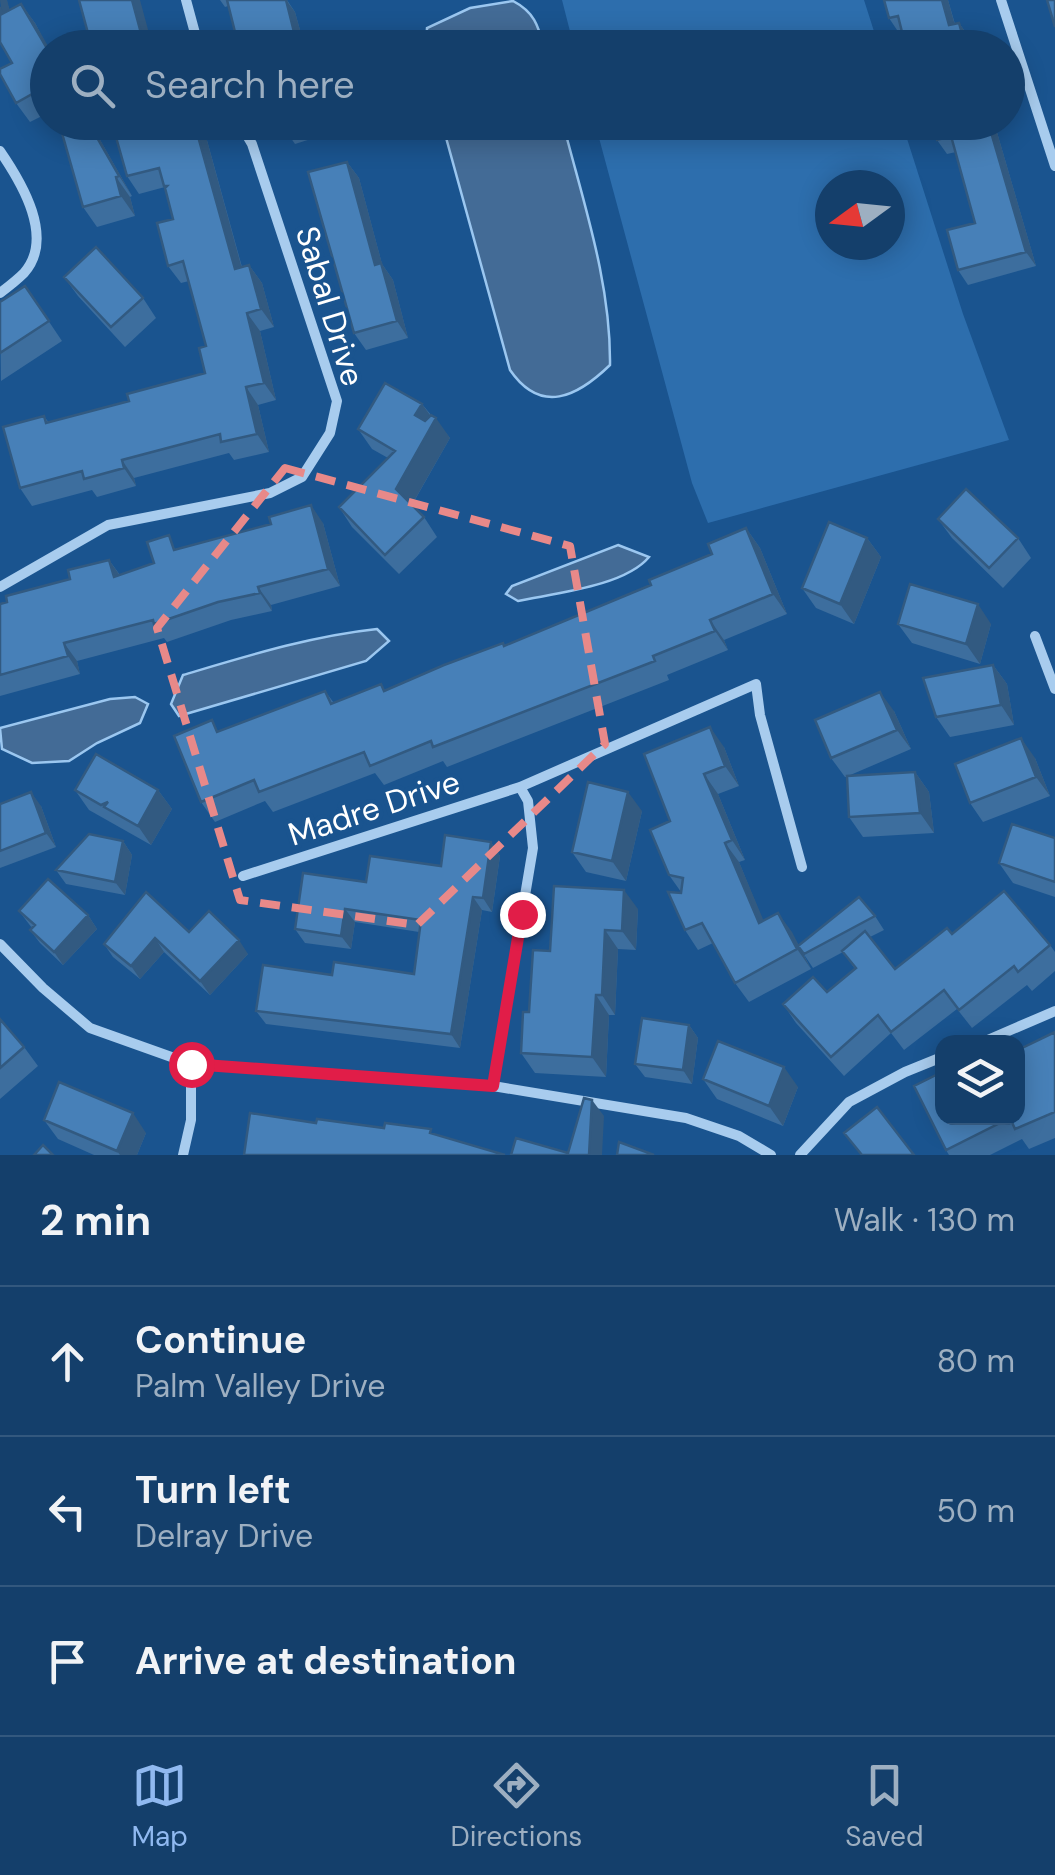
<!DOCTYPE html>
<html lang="en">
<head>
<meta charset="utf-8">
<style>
  body { margin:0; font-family:"DM Sans",sans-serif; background:#214a73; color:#f1f3f6 }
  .controls { position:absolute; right:30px; bottom:30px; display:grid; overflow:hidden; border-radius:20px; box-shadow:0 5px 25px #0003 }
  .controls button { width:90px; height:90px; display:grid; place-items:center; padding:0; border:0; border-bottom:2px solid #33587e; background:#143f6b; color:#f1f3f6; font:50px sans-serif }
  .compass { position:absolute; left:815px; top:170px; width:90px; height:90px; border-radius:50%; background:#143f6b; box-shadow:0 5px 25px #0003; rotate:255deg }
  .stop { position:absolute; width:30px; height:30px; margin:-22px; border:8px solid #e11d48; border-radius:50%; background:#fff }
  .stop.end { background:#e11d48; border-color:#fff; box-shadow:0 2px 10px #0008 }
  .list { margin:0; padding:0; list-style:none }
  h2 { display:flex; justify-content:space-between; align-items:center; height:130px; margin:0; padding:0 40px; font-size:42px }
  h2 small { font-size:32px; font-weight:400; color:#9dafc1 }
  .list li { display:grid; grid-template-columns:65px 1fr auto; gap:30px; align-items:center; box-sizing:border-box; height:150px; padding:0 40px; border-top:2px solid #33587e }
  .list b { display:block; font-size:38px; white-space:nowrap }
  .list p { margin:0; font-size:32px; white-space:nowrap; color:#9dafc1 }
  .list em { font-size:32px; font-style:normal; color:#9dafc1 }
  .icon { flex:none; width:55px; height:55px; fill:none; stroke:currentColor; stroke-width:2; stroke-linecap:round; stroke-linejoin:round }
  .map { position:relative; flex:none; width:1055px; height:1155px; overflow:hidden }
  .search { position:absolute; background:#143f6b; box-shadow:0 5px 25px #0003; left:30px; right:30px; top:30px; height:110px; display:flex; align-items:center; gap:25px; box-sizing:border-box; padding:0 35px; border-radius:55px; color:#9dafc1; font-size:38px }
  .sheet { height:580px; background:#143f6b }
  nav { display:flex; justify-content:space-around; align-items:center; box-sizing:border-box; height:140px; border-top:2px solid #33587e; background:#143f6b; font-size:28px; color:#9dafc1 }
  nav a { display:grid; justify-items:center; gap:5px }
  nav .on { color:#90b9f0 }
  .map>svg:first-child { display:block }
  .green { fill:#2d6ead; fill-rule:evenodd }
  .water { fill:#436b96; stroke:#9bc7f0; stroke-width:2.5 }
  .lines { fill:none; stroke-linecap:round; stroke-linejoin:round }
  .street { stroke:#a8ccee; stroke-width:10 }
  .wall { fill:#3d6e9e }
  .shaded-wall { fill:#325a81 }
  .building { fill:#4780b8; stroke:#325a81; stroke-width:2.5 }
  .route { stroke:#e11d48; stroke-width:12 }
  .marked { fill:none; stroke:#e88989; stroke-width:8; stroke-dasharray:20 12; stroke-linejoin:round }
  .labels { text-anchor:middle; stroke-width:9; stroke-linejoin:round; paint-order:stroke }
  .street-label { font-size:32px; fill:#fff; stroke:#1a548f }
</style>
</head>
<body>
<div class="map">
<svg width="1055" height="1155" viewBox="0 0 1055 1155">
  <rect width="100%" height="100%" fill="#1a548f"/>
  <path class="green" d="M 562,0 L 864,0 L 879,47 L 574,47 Z
    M 595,123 L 902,123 L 963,314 L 1009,440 L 708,523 L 692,483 ZM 830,185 L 890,185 L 890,245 L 830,245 Z"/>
  <path class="water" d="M 513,1 C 534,12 538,25 544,47 L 426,47 L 427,28 L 470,8 Z
    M 442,123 L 563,123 C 583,202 611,282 610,365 C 577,397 541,415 510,370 Z
    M 618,545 L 649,557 C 625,586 556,593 518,601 L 506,594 L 512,586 Z
    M 377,629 L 389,641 L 366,661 L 179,716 L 171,704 L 183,675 C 247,656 311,636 377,629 Z
    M 135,697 L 148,704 L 140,723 L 97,743 L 69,761 L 32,763 L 2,749 L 0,728 L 110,699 Z"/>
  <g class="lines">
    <path class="street" d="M 186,0 L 199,48
      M 1001,0 L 1055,166
      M 0,151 C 22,183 55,238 24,273 C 17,280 8,287 0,293
      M 0,587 L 108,525 L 270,493 L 302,477 L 330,433 L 337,401 L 252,144 L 239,122
      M 1035,636 L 1055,689
      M 243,876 L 520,787 L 756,684 L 760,715 L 802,867
      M 0,944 L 43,988 L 90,1028 L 191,1064 L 493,1086 L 686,1118 L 739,1136 L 771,1155
      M 983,1042 L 1055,1011
      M 493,1086 L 533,848 L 528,801 L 520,787
      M 183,1155 L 191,1120 L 191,1064
      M 800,1155 L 849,1102 L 905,1072 L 942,1057"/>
  </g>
  <path class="wall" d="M 7,0 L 9,10 L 21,4 L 35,23 L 48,48 L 48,113 L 30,122 L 16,103 Z
    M 220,0 L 287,0 L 295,12 L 305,48 L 239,48 L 228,6 L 225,7 Z
    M 948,0 L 955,24 L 959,23 L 969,37 L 972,48 L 906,48 L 902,32 L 899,33 L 889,18 Z
    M 202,122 L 242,267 L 249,265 L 262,283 L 274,327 L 260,331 L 276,400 L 258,405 L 269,452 L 234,460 L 229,453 L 134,478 L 136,486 L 97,497 L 92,490 L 32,506 L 20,488 L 44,416 L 49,423 L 129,401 L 205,373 L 206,346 L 189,281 L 181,283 L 168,266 L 173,219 L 165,187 L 139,194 L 127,176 L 112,123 Z
    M 282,122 L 351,122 L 352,126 L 295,144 L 284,128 Z
    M 994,122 L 1036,266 L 968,285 L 958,270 L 975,223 L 956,152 L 947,154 L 937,140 Z
    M 99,138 L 132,196 L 130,197 L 135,216 L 97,227 L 83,207 Z
    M 347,162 L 359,178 L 382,264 L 393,280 L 408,338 L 366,350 L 354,333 Z
    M 64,277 L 143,298 L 156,318 L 125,347 L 78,296 Z
    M 25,286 L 62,341 L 1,381 L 0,302 Z
    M 422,404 L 450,438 L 412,505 L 424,517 L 437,537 L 399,574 L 352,527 L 339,507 L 388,458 L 372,449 L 358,429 Z
    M 938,519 L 1018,538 L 1031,558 L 1003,588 L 952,538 Z
    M 323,523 L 340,586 L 271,605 L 272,611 L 231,620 L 167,642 L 164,638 L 77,661 L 80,674 L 0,696 L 0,604 L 70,579 L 109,560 L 120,575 L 154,563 L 178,549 Z
    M 746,528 L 760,548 L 787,614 L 724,640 L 728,650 L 667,675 L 669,680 L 447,767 L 443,761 L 384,785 L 375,773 L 273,812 L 265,801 L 215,822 L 201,802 L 219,731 L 325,691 L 334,703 L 385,690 L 505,645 L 651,585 L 712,554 Z
    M 867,538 L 881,557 L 854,624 L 816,608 L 802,588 Z
    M 898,624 L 991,624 L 980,664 L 912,643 Z
    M 993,665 L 1007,684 L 1014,725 L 950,737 L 936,717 Z
    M 894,711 L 911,749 L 848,776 L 915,772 L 929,792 L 934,833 L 863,837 L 849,817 L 847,777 L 845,777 L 831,758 Z
    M 724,747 L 739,786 L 718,794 L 745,860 L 739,862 L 763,921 L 778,913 L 799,946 L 875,916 L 884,930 L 870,937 L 895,969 L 952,934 L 1050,945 L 1055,952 L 1055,971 L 1032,991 L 1027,985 L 972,1028 L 957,1009 L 904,1050 L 891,1033 L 844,1076 L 796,1023 L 783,1004 L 827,992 L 855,969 L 843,952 L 813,968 L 803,953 L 811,969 L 749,1002 L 735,983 L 713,943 L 698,950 L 685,930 L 681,892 L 669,875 L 670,821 Z
    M 1035,758 L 1050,796 L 983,822 L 970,803 Z
    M 75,790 L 158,790 L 172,809 L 151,845 L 89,810 Z
    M 0,804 L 41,806 L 56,847 L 0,868 Z
    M 642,811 L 626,881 L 586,872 L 572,852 Z
    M 1055,838 L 1055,897 L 1013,883 L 999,863 Z
    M 123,841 L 132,855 L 125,895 L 66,884 L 56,870 Z
    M 491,842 L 500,856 L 492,912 L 482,910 L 460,1048 L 266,1024 L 256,1011 L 332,975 L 414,974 L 419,932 L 355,922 L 351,949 L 305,943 L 295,929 L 366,882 L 441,866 Z
    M 638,909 L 636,950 L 618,949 L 615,1015 L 609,1015 L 606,1077 L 535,1073 L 521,1053 L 529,1012 L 550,951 Z
    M 19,911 L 88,915 L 97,929 L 63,965 L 40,943 L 30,930 L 32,928 Z
    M 189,932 L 248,954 L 210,995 L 164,952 L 140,979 L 113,957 L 104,944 Z
    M 0,1019 L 24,1047 L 38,1066 L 0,1099 Z
    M 689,1025 L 698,1038 L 692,1084 L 645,1077 L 635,1064 Z
    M 1055,1032 L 1055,1138 L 1029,1149 L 1022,1139 L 990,1155 L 949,1155 L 946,1150 L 942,1118 L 1036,1042 Z
    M 703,1079 L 798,1087 L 783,1126 L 717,1099 Z
    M 44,1120 L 146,1133 L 137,1155 L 94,1155 L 58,1139 Z"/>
  <path class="shaded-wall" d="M 0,0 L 7,0 L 16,34 L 2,14 Z
    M 132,0 L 140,0 L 153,48 L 145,48 Z
    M 286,0 L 295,12 L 305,48 L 298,48 Z
    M 942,0 L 948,0 L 959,40 L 949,25 Z
    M 21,4 L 35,23 L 49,48 L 48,50 Z
    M 959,23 L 969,37 L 972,48 L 966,48 Z
    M 88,122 L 99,138 L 132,196 L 119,176 Z
    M 194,122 L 202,122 L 247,287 L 235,269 Z
    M 988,122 L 994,122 L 1036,266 L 1026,252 Z
    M 347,162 L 359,178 L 382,264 L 393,280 L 408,338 L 397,321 L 375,265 Z
    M 116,177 L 130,197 L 135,216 L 121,196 Z
    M 249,265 L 262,283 L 274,327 L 261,309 Z
    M 247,313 L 260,331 L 276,400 L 264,383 Z
    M 246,387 L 258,405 L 269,452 L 257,434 Z
    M 422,404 L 435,422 L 436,418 L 450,438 L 410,508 L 396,489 L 415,415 Z
    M 122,460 L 134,478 L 136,486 L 124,468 Z
    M 311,505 L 323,523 L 340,586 L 328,569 Z
    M 746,528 L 760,548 L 787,614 L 773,594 Z
    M 867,538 L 881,557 L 854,624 L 840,604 Z
    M 109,560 L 121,577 L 114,577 Z
    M 258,587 L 271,605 L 272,611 L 260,593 Z
    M 978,604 L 991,624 L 980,664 L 966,644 Z
    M 710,620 L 724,640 L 728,650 L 715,631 Z
    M 64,643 L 77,661 L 80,674 L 68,656 Z
    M 993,665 L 1007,684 L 1014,725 L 1001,705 Z
    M 880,692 L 894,711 L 911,749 L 897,730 Z
    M 710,727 L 724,747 L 739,786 L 725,766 Z
    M 1021,738 L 1035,758 L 1050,796 L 1036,777 Z
    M 915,772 L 929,792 L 934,833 L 920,813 Z
    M 704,774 L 718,794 L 745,860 L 732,840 Z
    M 158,790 L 172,809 L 151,845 L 138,826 Z
    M 31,792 L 41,806 L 56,847 L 46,833 Z
    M 628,792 L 642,811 L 626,881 L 612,861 Z
    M 123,841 L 132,855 L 125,895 L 115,882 Z
    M 491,842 L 500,856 L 492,912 L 483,898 Z
    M 725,843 L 739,862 L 773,943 L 759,923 Z
    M 624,890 L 638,909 L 636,950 L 622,931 Z
    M 473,897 L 482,910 L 460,1048 L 451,1034 Z
    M 345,909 L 355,922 L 351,949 L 341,936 Z
    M 778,913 L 792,932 L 811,969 L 797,949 Z
    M 88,915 L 97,929 L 63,965 L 54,952 Z
    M 605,930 L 618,949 L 615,1015 L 602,995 Z
    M 155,938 L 164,952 L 140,979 L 131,966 Z
    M 239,940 L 248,954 L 210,995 L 200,981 Z
    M 596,995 L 609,1015 L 606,1077 L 592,1057 Z
    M 689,1025 L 698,1038 L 692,1084 L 683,1070 Z
    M 784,1067 L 798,1087 L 783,1126 L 769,1106 Z
    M 592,1100 L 604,1116 L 602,1155 L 589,1155 Z
    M 133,1113 L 146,1133 L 137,1155 L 120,1155 L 117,1151 Z"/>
  <path class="building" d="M 79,0 L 132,0 L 145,48 L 92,48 Z
    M 227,0 L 286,0 L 298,48 L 260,48 L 259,45 L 251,48 L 239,48 Z
    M 884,0 L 942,0 L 949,25 L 959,23 L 966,48 L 906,48 L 898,16 L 889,18 Z
    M 1047,0 L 1055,0 L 1055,27 Z
    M 21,4 L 48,50 L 48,85 L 16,103 L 0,74 L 0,69 L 12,63 L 0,42 L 0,7 L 2,14 Z
    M 70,122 L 88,122 L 119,176 L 116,177 L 121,196 L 83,207 L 60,126 Z
    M 194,122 L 235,269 L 249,265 L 261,309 L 247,313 L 264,383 L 246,387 L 257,434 L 221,442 L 220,434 L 122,460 L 124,468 L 84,479 L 82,471 L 20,488 L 3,427 L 44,416 L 46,423 L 129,401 L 127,394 L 205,373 L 199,348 L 206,346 L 183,261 L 168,266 L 157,223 L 173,219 L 165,188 L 167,186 L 164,186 L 159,168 L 127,176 L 112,123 Z
    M 282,122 L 303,122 L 284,128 Z
    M 932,122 L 988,122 L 1026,252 L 958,270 L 947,230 L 975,223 L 951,136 L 937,140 Z
    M 347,162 L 375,265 L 381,263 L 397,321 L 354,333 L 308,172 Z
    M 96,247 L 143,298 L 111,327 L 64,277 Z
    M 25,286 L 49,321 L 0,353 L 0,302 Z
    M 385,383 L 422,404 L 415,415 L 425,421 L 431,415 L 436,418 L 396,489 L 424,517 L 385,555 L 339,507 L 395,451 L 358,429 Z
    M 966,489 L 1018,538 L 989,568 L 938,519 Z
    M 311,505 L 328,569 L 258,587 L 260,593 L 218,602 L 154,624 L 153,620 L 64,643 L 68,656 L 0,675 L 0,604 L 7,602 L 6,596 L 70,579 L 68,570 L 109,560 L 114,577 L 154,563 L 147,542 L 169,535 L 174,550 L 271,524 L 269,517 Z
    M 829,522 L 867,538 L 840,604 L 802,588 Z
    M 746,528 L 773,594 L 710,620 L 715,631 L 653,656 L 655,661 L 433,747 L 431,741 L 370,766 L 364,752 L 259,792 L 254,780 L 201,802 L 174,736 L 212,720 L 217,732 L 325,691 L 331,704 L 381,684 L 384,691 L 444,665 L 503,643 L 504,646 L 651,585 L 649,580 L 712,554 L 708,544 Z
    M 910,584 L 978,604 L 966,644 L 898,624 Z
    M 993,665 L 1001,705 L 936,717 L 923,678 Z
    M 880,692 L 897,730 L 831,758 L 815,720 Z
    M 710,727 L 725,766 L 704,774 L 732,840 L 725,843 L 759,923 L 778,913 L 797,949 L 735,983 L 702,923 L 685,930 L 668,892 L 681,893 L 683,878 L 669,875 L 650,830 L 670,821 L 644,754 Z
    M 1021,738 L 1036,777 L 970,803 L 955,764 Z
    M 96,754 L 158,790 L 138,826 L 104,807 L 108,802 L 101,805 L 75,790 Z
    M 915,772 L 920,813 L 849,817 L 847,776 Z
    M 588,782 L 628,792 L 612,861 L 572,852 Z
    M 31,792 L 46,833 L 0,851 L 0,804 Z
    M 1012,824 L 1055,838 L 1055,882 L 999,863 Z
    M 89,834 L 123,841 L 115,882 L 56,870 Z
    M 445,835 L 491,842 L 483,898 L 473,897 L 451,1034 L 256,1011 L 263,965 L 332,975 L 334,962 L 414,974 L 421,920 L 345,909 L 341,936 L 295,929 L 303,873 L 366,882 L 370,856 L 441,866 Z
    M 48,879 L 88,915 L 54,952 L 30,930 L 35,925 L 19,911 Z
    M 554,886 L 624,890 L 622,931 L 605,930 L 602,995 L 596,995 L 592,1057 L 521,1053 L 523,1012 L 529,1012 L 533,950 L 550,951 Z
    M 1004,891 L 1050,945 L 1018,972 L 1014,966 L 959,1010 L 944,990 L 891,1032 L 878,1015 L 831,1057 L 783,1004 L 813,977 L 827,992 L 856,968 L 842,951 L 865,931 L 895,969 L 947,928 L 952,934 Z
    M 146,892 L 189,932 L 209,911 L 239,940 L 200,981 L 155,938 L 131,966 L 104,944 Z
    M 859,897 L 875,916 L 804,954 L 798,946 Z
    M 642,1018 L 689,1025 L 683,1070 L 635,1064 Z
    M 0,1019 L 24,1047 L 0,1068 Z
    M 1055,1032 L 1055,1112 L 1015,1129 L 1010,1118 L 946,1150 L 914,1086 L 942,1072 L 942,1118 L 1018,1118 L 1018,1050 Z
    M 718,1041 L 784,1067 L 769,1106 L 703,1079 Z
    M 59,1082 L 133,1113 L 117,1151 L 44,1120 Z
    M 584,1098 L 592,1100 L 589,1155 L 511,1155 L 516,1138 L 568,1153 Z
    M 877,1107 L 914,1155 L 862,1155 L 844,1133 Z
    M 250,1113 L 316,1123 L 317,1119 L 384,1128 L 385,1123 L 431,1129 L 430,1133 L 505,1155 L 244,1155 Z
    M 619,1142 L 654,1155 L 617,1155 Z
    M 43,1145 L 53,1155 L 34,1155 Z"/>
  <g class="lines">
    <path class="route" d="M 191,1064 L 493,1086 L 522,914"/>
  </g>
  <path class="marked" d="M 285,468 L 570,546 L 605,744 L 417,925 L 240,900 L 157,628 Z"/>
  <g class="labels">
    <g class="street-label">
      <text transform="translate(330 306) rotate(73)" y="11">Sabal Drive</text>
      <text transform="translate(374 808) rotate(-18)" y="11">Madre Drive</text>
    </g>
  </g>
</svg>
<div class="controls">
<button><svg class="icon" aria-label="layers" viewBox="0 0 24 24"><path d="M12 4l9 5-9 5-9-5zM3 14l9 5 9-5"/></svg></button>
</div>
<svg class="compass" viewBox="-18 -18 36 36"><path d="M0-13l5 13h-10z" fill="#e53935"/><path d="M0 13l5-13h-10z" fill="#9dafc1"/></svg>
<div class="stop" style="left:191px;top:1064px"></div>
<div class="stop end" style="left:522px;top:914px"></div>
<div class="search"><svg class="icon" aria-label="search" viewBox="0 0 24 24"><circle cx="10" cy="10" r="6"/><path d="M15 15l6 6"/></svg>Search here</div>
</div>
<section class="sheet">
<h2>2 min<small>Walk · 130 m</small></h2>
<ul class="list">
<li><svg class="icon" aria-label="ahead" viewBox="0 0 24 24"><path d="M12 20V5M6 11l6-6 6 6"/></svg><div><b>Continue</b><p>Palm Valley Drive</p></div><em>80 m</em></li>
<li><svg class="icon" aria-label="left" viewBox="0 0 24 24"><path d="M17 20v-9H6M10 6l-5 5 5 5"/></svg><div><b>Turn left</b><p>Delray Drive</p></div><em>50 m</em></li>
<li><svg class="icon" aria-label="arrive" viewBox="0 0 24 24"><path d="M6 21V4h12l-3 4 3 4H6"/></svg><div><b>Arrive at destination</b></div></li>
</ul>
</section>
<nav>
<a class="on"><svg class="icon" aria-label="map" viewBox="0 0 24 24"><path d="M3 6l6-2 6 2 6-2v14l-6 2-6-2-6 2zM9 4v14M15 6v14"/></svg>Map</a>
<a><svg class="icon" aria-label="directions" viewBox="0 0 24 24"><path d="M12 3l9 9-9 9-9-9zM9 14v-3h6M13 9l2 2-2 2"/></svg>Directions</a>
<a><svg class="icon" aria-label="saved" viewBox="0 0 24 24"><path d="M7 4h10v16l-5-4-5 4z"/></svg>Saved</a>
</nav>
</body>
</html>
